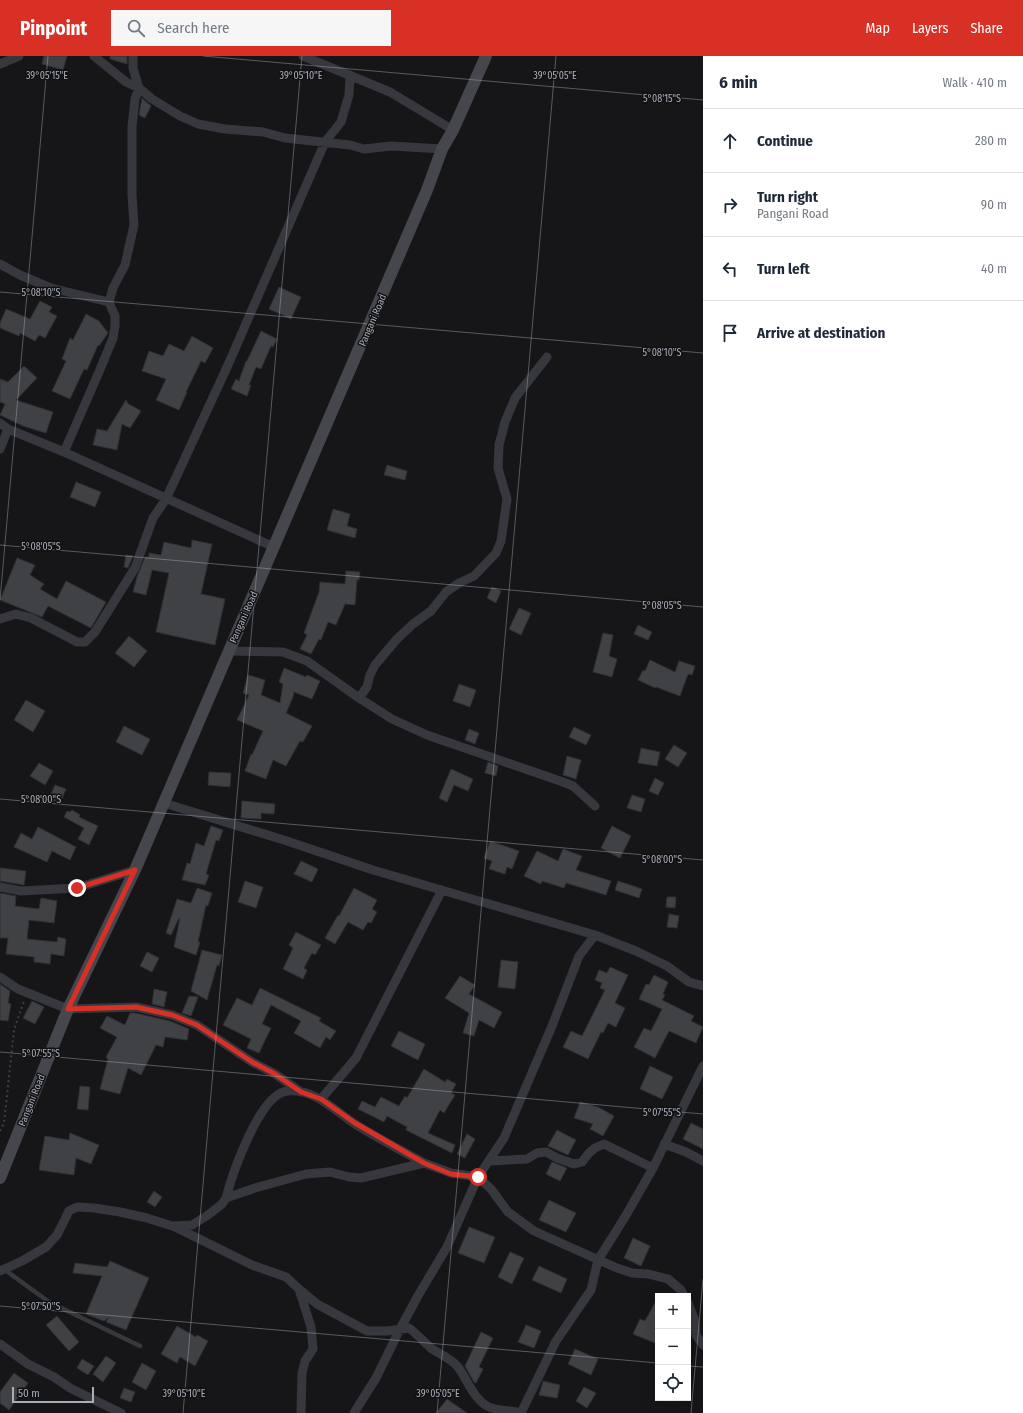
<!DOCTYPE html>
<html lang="en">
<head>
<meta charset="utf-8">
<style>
  body { margin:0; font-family:"Fira Sans Condensed",sans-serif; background:#f6f6f7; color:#1f2937 }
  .controls { position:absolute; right:12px; bottom:12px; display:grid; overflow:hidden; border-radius:0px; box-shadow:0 4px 16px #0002 }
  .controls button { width:36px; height:36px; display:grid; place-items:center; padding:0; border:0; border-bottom:1px solid #e0e1e3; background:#fff; color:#1f2937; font:20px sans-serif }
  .scale { position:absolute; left:12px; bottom:10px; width:82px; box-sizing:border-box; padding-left:4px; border:2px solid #a8adb8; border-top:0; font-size:11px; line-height:14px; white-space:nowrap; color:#a8adb8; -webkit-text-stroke:3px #111113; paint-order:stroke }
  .stop { position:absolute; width:12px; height:12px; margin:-9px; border:3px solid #d93025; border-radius:50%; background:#fff }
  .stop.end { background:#d93025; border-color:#fff; box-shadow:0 1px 4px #0008 }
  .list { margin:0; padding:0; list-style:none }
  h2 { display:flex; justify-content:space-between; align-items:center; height:52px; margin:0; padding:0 16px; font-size:17px }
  h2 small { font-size:13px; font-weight:400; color:#747a83 }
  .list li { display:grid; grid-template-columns:26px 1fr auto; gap:12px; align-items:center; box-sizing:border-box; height:64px; padding:0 16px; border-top:1px solid #e0e1e3 }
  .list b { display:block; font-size:15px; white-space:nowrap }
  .list p { margin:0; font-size:13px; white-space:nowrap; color:#747a83 }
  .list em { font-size:13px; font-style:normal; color:#747a83 }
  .icon { flex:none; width:22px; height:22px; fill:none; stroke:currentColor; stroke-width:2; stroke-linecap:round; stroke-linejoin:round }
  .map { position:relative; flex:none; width:703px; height:1357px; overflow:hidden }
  header { display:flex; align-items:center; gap:24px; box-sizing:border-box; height:56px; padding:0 20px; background:#d93025; color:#fff }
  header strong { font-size:19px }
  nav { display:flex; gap:22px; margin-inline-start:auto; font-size:14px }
  .search { width:280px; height:36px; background:#f6f6f7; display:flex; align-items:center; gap:10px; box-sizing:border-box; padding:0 14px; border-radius:0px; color:#747a83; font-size:15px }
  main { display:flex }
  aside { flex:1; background:#fff }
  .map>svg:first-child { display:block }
  .building { fill:#404145; stroke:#303034 }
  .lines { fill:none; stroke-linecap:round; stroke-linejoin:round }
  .path { stroke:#3d3f44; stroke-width:2; stroke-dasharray:2 3; stroke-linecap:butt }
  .lane { stroke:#37383d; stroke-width:4.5 }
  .street { stroke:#37383d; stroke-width:9 }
  .secondary { stroke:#45474d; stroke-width:12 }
  .route { stroke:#d93025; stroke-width:5 }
  .ticks { fill:none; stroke:#a8adb8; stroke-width:1; stroke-opacity:0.45 }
  .labels { text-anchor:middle; stroke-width:3; stroke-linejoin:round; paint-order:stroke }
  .street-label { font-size:10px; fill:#a8adb8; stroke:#111113 }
  .ticks-label { font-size:10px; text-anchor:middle; fill:#a8adb8; stroke:#111113; stroke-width:3; stroke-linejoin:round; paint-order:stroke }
</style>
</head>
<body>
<header>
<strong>Pinpoint</strong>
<div class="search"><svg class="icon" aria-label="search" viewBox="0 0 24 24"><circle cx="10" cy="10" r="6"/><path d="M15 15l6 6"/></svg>Search here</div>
<nav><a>Map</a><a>Layers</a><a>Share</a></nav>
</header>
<main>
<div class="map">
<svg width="703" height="1357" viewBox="0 0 703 1357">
  <rect width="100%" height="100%" fill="#161618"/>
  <path class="building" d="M 44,0 L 67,0 L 63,14 L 42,8 Z
    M 110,0 L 127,0 L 127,8 L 110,3 Z
    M 142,42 L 151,50 L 145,62 L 139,59 Z
    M 279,231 L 301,241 L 291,263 L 269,253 Z
    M 40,245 L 52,251 L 49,256 L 57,260 L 45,282 L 39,279 L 35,285 L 20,277 L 19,280 L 0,272 L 0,267 L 6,253 L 30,263 Z
    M 86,258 L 99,265 L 108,277 L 99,290 L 98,289 L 87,314 L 84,313 L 70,343 L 52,335 L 66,305 L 62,303 L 70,282 L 73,284 Z
    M 261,275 L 277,283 L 273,291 L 271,290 L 261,313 L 256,311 L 249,329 L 251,329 L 247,340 L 231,333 L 236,323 L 239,325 L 246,305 L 247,305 Z
    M 192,280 L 213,292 L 205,307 L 201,305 L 186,336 L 187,336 L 179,354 L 156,344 L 166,323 L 142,315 L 149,295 L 163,300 L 169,288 L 184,295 Z
    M 24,310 L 37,322 L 16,344 L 53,356 L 46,377 L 23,370 L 0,359 L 5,348 L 0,346 L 0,323 L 8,326 Z
    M 126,344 L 127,345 L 127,347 L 141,355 L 130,372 L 122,368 L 117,394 L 93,389 L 97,373 L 107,375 Z
    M 387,409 L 407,415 L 405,424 L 384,419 Z
    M 76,426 L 101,436 L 95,451 L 70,441 Z
    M 333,453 L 350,458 L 347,470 L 357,473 L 355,482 L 327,474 Z
    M 192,484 L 212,488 L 201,538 L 225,543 L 215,589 L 156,576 L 169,517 L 152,514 L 146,539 L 133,536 L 137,521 L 145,501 L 149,501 L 149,497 L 161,499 L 164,486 L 191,492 Z
    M 126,499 L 133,500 L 128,512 L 124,511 Z
    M 17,502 L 35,509 L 30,519 L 44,528 L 40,533 L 57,543 L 66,525 L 106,546 L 91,572 L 48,550 L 42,561 L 0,544 Z
    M 346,515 L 360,516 L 359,524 L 357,524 L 355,549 L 345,548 L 336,569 L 328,566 L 321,584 L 319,583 L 311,598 L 300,593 L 307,579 L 304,577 L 319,536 L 320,526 L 345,528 Z
    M 492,531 L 501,535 L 496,547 L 487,542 Z
    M 519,552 L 531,557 L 521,579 L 509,573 Z
    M 638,569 L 652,576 L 648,584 L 634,578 Z
    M 603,577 L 613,579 L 609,600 L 617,603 L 612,621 L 593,616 Z
    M 129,580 L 147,595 L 134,611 L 115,597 Z
    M 650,604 L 675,616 L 679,605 L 695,610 L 692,619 L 688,618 L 680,640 L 656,631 L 655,632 L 638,624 L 643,614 L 645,615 Z
    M 284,612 L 306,621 L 307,619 L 320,625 L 312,643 L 294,636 L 293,641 L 286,657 L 312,670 L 303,686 L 300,685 L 286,710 L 273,704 L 266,723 L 245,715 L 251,698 L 252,699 L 263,675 L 237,664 L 249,639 L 243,637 L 248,619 L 265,624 L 261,639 L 280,647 L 283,628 L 279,626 Z
    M 459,628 L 476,634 L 470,651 L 453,645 Z
    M 26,644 L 45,655 L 33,676 L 14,664 Z
    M 124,670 L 150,683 L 142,699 L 116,686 Z
    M 574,671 L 591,679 L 586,689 L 569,681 Z
    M 469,673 L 479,677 L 475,688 L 465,684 Z
    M 674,689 L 687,697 L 678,711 L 665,703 Z
    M 641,692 L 660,696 L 657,710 L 638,707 Z
    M 567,700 L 581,704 L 576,723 L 563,719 Z
    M 488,706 L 498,710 L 496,720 L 485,717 Z
    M 39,707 L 53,715 L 45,729 L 30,720 Z
    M 451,713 L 473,723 L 468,735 L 454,729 L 447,746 L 439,742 Z
    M 209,716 L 231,717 L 230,731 L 208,729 Z
    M 655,722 L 664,727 L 658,739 L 649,735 Z
    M 55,729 L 66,733 L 60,747 L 49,743 Z
    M 632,739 L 645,743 L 641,756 L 627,752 Z
    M 242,745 L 275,748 L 274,758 L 261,757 L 261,763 L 241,762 Z
    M 72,754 L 80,759 L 79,761 L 98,770 L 89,789 L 78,783 L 84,772 L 64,761 L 67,755 L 70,756 Z
    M 211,770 L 223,774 L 219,785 L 216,784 L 206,818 L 209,819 L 205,829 L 182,824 L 187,807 L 190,808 L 196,787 L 204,790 Z
    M 612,770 L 631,780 L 620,802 L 601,792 Z
    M 38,771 L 76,791 L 70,804 L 52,795 L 47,806 L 14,791 L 21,777 L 32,783 Z
    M 490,785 L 519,795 L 512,813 L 507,811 L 505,818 L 489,813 L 492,805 L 484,802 Z
    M 563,793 L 582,800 L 576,814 L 611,825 L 606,839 L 566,827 L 564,832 L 542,825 L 541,828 L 524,820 L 537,795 L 558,805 Z
    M 301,805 L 318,813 L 312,826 L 294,818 Z
    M 0,812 L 26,815 L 24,829 L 0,825 Z
    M 245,825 L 263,831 L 256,852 L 238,846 Z
    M 618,825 L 642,833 L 639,842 L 615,834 Z
    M 197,832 L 212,837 L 208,850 L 206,849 L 198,886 L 200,886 L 196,899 L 174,891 L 180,862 L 179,862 L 171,879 L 166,877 L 177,843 L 191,847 Z
    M 354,832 L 377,844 L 372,853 L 377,856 L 371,867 L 368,866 L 363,874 L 348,866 L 335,888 L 325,882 L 338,859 L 339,860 Z
    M 0,837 L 16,840 L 15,850 L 39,853 L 41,842 L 57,845 L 54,867 L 29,864 L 27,883 L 57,886 L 58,881 L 66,883 L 64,900 L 51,898 L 50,908 L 34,906 L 34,901 L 6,898 L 8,882 L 0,882 Z
    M 667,841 L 676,841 L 675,852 L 666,851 Z
    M 669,858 L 679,860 L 677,872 L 667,871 Z
    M 296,876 L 321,889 L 315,899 L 312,897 L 304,912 L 307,914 L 303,923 L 283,913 L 293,892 L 289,889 Z
    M 202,894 L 222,899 L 219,910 L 217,909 L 207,944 L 191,935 Z
    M 147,896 L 159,902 L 152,916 L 140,910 Z
    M 501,904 L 518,906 L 515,933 L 498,931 Z
    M 610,911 L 628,919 L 615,947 L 625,952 L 616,971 L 608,967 L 603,977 L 601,976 L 588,1003 L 563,991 L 571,975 L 582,980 L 605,934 L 600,932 L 602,927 L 595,924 L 599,914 L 607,917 Z
    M 654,919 L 668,926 L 663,938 L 665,939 L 662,944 L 694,960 L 691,965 L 703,971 L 696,987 L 669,975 L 655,1002 L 634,991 L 644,972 L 651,975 L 662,953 L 639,943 L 646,928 L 649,929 Z
    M 460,920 L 475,929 L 469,938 L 502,956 L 494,972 L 479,964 L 474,980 L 463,977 L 469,957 L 445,942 Z
    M 0,928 L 10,935 L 8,947 L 11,948 L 8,965 L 0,964 Z
    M 260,932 L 321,962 L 319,965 L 336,975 L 330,984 L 326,981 L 320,992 L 294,977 L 301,965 L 271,949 L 262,968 L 271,972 L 259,997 L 247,992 L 251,983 L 223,969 L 237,942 L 252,949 Z
    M 154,933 L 167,936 L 164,951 L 152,948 Z
    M 189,940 L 198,941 L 191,960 L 182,957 Z
    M 32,945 L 44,951 L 35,968 L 23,962 Z
    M 130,957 L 135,957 L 170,965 L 189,973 L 187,984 L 165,981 L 163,991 L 156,989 L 141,1019 L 128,1012 L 120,1038 L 100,1033 L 108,1003 L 106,1001 L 117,981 L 100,972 L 107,960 L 125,969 Z
    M 399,975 L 425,988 L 418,1004 L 391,990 Z
    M 650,1010 L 673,1021 L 662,1043 L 640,1033 Z
    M 424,1013 L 445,1026 L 447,1023 L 456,1028 L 451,1037 L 455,1039 L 444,1057 L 440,1054 L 428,1077 L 455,1089 L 452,1097 L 406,1074 L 407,1071 L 387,1060 L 384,1066 L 358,1053 L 362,1045 L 375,1051 L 381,1041 L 399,1050 L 405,1040 L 407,1042 Z
    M 80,1030 L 90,1031 L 88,1054 L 77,1053 Z
    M 580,1046 L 598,1051 L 614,1060 L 603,1080 L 590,1073 L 593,1068 L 574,1062 Z
    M 691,1067 L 703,1073 L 703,1093 L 683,1083 Z
    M 557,1074 L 576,1084 L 568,1099 L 548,1090 Z
    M 70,1077 L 99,1089 L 91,1108 L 76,1102 L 74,1119 L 39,1114 L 45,1080 L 69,1084 Z
    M 467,1078 L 475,1083 L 465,1102 L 457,1098 Z
    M 552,1106 L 567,1112 L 560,1125 L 546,1118 Z
    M 154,1135 L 162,1141 L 155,1151 L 147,1146 Z
    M 549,1144 L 576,1157 L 566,1176 L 539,1164 Z
    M 469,1171 L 495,1181 L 484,1207 L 458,1197 Z
    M 633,1182 L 650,1190 L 641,1210 L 624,1202 Z
    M 510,1196 L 524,1202 L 512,1228 L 498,1221 Z
    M 110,1205 L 149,1222 L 126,1274 L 106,1266 L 109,1261 L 104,1265 L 86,1258 L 102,1220 L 73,1217 L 75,1207 L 107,1211 Z
    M 539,1210 L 567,1223 L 561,1237 L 532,1224 Z
    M 658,1241 L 658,1280 L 655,1287 L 633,1278 L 640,1263 L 645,1265 Z
    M 57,1260 L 79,1286 L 69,1295 L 46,1269 Z
    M 526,1269 L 541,1275 L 534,1292 L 518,1286 Z
    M 177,1270 L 196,1281 L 197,1279 L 208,1285 L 195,1310 L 180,1301 L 177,1307 L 161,1298 Z
    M 481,1276 L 493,1282 L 479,1311 L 483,1313 L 476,1327 L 474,1326 L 465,1310 Z
    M 575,1293 L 598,1303 L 591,1319 L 568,1308 Z
    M 106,1300 L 116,1307 L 103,1326 L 93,1318 Z
    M 82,1303 L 94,1310 L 88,1319 L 77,1312 Z
    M 142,1307 L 156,1315 L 146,1334 L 132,1326 Z
    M 14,1317 L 28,1327 L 9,1354 L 0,1347 L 0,1336 Z
    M 543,1325 L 560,1329 L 557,1342 L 539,1339 Z
    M 584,1331 L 596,1337 L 587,1352 L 576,1345 Z
    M 124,1332 L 135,1336 L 131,1346 L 120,1342 Z
    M 447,1343 L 467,1357 L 436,1357 Z"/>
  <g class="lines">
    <path class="path" d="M 0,1075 L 4,1067 L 14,974 L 24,945"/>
    <path class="lane" d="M 5,1214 L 49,1246 L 140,1290"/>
    <path class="street" d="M 94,0 L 126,26 L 139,32 L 152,43 L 180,60 L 198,68 L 225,73 L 263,76 L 285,82 L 350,89 L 364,93 L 391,90 L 442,93
      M 303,0 L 390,36 L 453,74
      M 0,8 L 19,0
      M 0,208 L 20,219 L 51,232 L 109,246
      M 0,367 L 8,373 L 64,396 L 274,491
      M 0,393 L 8,373
      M 64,396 L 99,316 L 113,282 L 115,270 L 115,260 L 109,246 L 113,232 L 125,209 L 134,169 L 132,139 L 132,71 L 135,43 L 139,32 L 133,12 L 133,0
      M 0,563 L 16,558 L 31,562 L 77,586 L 85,586 L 95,576 L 135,512 L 153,462 L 166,443 L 228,309 L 325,86 L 341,66 L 349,39 L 350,19
      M 228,595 L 283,596 L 307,605 L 359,642 L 392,663 L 427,679 L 563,726 L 573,730 L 595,750
      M 359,642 L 367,631 L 370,619 L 375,609 L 397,583 L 413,568 L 431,555 L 446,536 L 459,527 L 474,520 L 496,497 L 501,485 L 507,443 L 498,412 L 499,389 L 505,366 L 515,342 L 547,301
      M 164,747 L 287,785 L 373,814 L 595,879
      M 0,831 L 21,835 L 77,832 L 135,814
      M 0,921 L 18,933 L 68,953 L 136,951 L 172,959 L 197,969 L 252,1006 L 275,1018 L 301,1036
      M 321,1043 L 356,1002 L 442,834
      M 664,1088 L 686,1096 L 703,1105
      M 489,1105 L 527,1103 L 537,1097 L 546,1096 L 557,1102 L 574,1108 L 582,1106 L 589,1097 L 595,1092 L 604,1088 L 653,1112
      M 226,1142 C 232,1119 260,1036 288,1035 C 315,1033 334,1054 355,1068 C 377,1082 401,1094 424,1107
      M 173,1170 L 252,1209 L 286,1221 L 299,1233 L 311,1271 L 313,1293 L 305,1305 L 302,1317 L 301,1357
      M 0,1215 L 22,1205 L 46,1191 L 57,1179 L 69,1155 L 77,1151 L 94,1152 L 120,1156 L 147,1162 L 172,1170 L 192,1169 L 208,1159 L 222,1148 L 226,1142 L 255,1132 L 306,1118 L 330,1116 L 349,1121 L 361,1122 L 424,1107 L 451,1117 L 478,1121 L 491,1133 L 508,1156 L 534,1175 L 617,1212 L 632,1217 L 648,1218 L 668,1223 L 681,1234 L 684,1240
      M 299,1233 L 317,1248 L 367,1275 L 387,1275 L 409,1272 C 417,1278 424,1286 432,1293 C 440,1298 452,1303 458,1311 C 467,1323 473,1342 487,1350 C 495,1355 511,1354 521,1357 L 556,1285 L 591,1234 L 598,1204 L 625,1161 L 653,1112 L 703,1010
      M 688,1247 L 695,1265 L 696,1279 L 703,1289
      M 0,1288 L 28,1308 L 54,1321 L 70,1332 L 121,1357
      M 354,1357 L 376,1322 L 400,1273 L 419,1238 L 447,1191 L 478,1121 L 504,1082 L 552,970 L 579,900 L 595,879 L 636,895 L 667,910 L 689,926 L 703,930"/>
    <path class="secondary" d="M 0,1122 L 68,953 L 135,814 L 427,134 L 442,93 L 453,74 L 486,0"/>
  </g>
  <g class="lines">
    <path class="route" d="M 77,832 L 135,814 L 68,953 L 136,951 L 172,959 L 197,969 L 252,1006 L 275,1018 L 301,1036 L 321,1043 L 355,1067 L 424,1107 L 451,1118 L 478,1121"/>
  </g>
  <path class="ticks" d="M 203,0 L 703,44M 0,236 L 703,297M 0,489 L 703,551M 0,544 L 48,0M 0,743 L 703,804M 0,996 L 703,1058M 0,1250 L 658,1307M 688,1310 L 703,1311M 183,1357 L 302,0M 437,1357 L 556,0M 691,1357 L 703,1223"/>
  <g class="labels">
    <g class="street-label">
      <text transform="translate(372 264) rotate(-67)" y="4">Pangani Road</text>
      <text transform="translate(243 561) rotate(-66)" y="4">Pangani Road</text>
      <text transform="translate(31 1044) rotate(-68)" y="4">Pangani Road</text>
    </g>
  </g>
  <g class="ticks-label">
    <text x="301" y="23">39°05'10"E</text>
    <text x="555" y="23">39°05'05"E</text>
    <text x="47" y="23">39°05'15"E</text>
    <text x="662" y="46">5°08'15"S</text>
    <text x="41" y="240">5°08'10"S</text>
    <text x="662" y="300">5°08'10"S</text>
    <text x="41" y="494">5°08'05"S</text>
    <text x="662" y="553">5°08'05"S</text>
    <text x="41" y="747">5°08'00"S</text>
    <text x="662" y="807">5°08'00"S</text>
    <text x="41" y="1001">5°07'55"S</text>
    <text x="662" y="1060">5°07'55"S</text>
    <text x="41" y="1254">5°07'50"S</text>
    <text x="184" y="1341">39°05'10"E</text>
    <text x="438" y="1341">39°05'05"E</text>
  </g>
</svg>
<div class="controls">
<button>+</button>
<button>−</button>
<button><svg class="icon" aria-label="locate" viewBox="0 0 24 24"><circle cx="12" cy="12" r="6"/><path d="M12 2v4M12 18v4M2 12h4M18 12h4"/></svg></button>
</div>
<div class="scale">50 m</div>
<div class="stop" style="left:478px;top:1121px"></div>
<div class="stop end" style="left:77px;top:832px"></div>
</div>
<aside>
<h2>6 min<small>Walk · 410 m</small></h2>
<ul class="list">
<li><svg class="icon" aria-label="ahead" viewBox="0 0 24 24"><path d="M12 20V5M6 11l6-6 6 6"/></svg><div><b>Continue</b></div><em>280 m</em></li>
<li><svg class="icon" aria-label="right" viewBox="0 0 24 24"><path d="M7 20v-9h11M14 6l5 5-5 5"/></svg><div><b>Turn right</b><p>Pangani Road</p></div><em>90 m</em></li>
<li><svg class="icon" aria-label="left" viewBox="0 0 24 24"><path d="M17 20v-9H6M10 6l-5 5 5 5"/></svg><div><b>Turn left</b></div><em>40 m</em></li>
<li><svg class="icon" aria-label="arrive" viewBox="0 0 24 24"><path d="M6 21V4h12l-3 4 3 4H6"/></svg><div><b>Arrive at destination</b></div></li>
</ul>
</aside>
</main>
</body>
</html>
